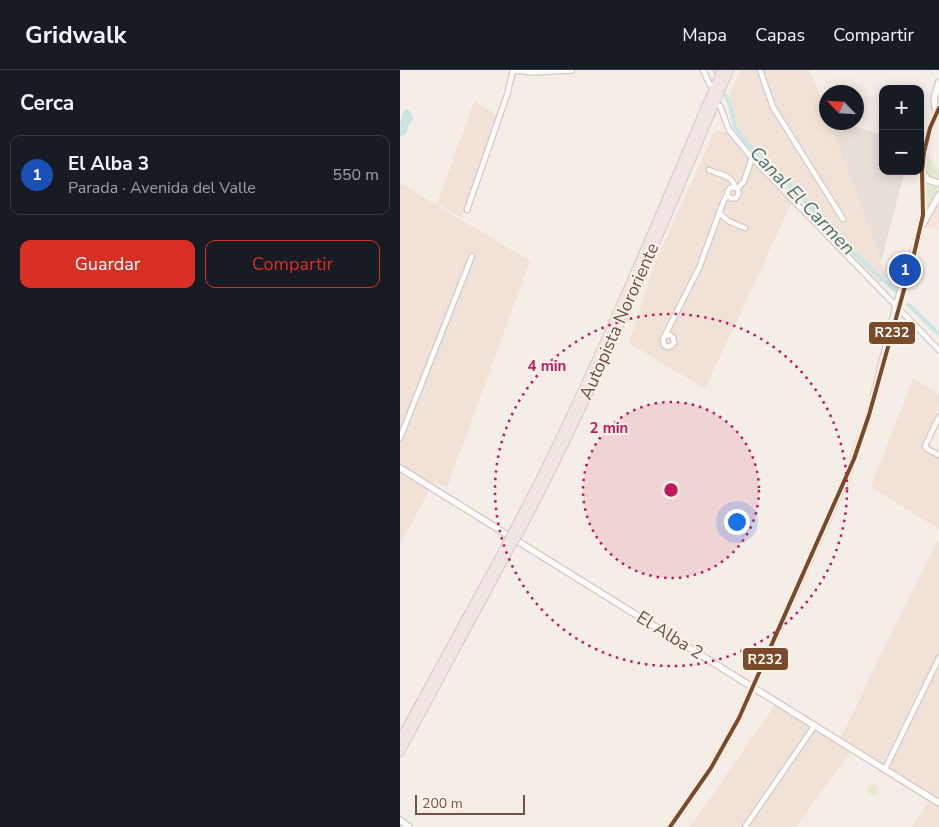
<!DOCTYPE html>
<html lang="es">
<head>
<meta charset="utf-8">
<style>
  body { margin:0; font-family:"Nunito Sans",sans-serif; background:#242831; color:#f1f3f6 }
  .controls { position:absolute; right:15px; top:15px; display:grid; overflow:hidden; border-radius:10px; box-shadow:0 2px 12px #0003 }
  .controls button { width:45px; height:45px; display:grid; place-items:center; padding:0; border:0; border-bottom:1px solid #363941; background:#171b24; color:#f1f3f6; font:25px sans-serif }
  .compass { position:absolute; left:419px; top:15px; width:45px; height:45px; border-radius:50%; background:#171b24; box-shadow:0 2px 12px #0003; rotate:295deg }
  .scale { position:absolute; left:15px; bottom:12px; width:110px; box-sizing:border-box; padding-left:5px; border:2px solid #715149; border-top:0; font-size:14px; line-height:18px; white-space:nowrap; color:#715149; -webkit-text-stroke:4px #fef1e7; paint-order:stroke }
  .you { position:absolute; left:336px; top:451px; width:18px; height:18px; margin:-12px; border:4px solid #fff; border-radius:50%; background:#1a73e8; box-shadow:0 0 0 8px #1a73e833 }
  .badge { display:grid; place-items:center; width:32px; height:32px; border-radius:50%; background:#d93025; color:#fff; font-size:16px; font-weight:700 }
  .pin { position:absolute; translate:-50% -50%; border:2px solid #fff; box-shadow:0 1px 5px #0006 }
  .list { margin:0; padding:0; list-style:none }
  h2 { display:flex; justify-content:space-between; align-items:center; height:65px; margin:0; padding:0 20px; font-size:21px }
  h2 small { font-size:16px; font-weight:400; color:#9ea1a6 }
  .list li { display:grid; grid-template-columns:32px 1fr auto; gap:15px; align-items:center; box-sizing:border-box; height:80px; margin:0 10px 10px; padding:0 10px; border:1px solid #363941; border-radius:10px }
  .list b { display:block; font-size:19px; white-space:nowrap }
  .list p { margin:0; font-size:16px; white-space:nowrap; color:#9ea1a6 }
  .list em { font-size:16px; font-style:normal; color:#9ea1a6 }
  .actions { display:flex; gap:10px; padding:15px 20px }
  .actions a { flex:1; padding:11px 0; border:1px solid #d93025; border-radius:10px; text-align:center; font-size:18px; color:#d93025 }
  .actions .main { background:#d93025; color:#fff }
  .map { position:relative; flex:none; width:539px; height:757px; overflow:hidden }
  header { display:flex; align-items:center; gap:30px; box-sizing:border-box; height:70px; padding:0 25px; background:#171b24; border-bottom:1px solid #363941 }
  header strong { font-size:24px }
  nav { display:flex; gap:28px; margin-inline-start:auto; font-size:18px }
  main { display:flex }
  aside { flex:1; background:#171b24 }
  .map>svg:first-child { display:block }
  .residential { fill:#f0e2d7 }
  .commercial { fill:#f8e4dd }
  .industrial { fill:#e7ded8 }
  .green { fill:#e4ead2 }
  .water { fill:#cae6e4 }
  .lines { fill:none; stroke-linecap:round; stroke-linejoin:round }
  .stream { stroke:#cae6e4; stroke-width:1 }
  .canal { stroke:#cae6e4; stroke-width:4 }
  .street-casing { stroke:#d4c9c5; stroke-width:7 }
  .secondary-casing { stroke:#d4c9c4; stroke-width:8 }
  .highway-casing { stroke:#d4c9c4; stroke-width:10 }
  .street { stroke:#fefcfb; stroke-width:4.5 }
  .secondary { stroke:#fefcfb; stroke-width:5.5 }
  .highway { stroke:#f0e5e3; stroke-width:8 }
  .highway-bridge-casing { stroke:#d4c9c4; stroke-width:10; stroke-linecap:butt }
  .highway-bridge { stroke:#f0e5e3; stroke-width:8 }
  .bus-1-casing { stroke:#fef1e7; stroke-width:8 }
  .bus-1 { stroke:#7a4b2a; stroke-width:4 }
  .ring { fill:none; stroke:#c2185b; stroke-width:2.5; stroke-dasharray:2.5 5 }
  .labels { text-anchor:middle; stroke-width:4; stroke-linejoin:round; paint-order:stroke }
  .street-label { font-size:18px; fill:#715149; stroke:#fef1e7 }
  .water-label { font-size:19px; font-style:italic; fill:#3e7676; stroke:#fef1e7 }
  .centre { fill:#c2185b; stroke:#fef1e7; stroke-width:2.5 }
  .ring-label { font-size:15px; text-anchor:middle; font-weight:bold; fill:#c2185b; stroke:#fef1e7; stroke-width:4; stroke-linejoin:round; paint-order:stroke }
  .line-badge { stroke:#fef1e7; stroke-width:2 }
  .badge-label { font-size:14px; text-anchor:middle; font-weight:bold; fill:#fff }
</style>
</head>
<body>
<header>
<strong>Gridwalk</strong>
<nav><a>Mapa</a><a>Capas</a><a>Compartir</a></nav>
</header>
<main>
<aside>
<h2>Cerca<small></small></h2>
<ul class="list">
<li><span class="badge" style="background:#1a4fb4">1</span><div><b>El Alba 3</b><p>Parada · Avenida del Valle</p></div><em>550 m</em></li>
</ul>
<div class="actions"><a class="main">Guardar</a><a>Compartir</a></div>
</aside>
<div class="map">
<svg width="539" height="757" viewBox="0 0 539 757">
  <rect width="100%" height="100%" fill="#f5eee7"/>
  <path class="residential" d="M 341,0 L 410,0 L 426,43 L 427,52 L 430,53 L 486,206 L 479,214 L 347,72 L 336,52 L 329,27 Z
    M 74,31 L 97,45 L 62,148 L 37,134 Z
    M 315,60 L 326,62 L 350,89 L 352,96 L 355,94 L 392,132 L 305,319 L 229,273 L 254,195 Z
    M 0,113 L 130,191 L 47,418 L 34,412 L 0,474 Z
    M 513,308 L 539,324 L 539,336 L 522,377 L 525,382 L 539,389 L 539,459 L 471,417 Z
    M 539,468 L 539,729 L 440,668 Z
    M 375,635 L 451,681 L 396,757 L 290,757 Z
    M 529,731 L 539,736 L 539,757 L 512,757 Z"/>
  <path class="commercial" d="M 539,135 L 539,160 L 526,157 L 531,146 Z"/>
  <path class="industrial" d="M 430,53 L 444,53 L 483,65 L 483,101 L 505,101 L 481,191 Z"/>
  <path class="green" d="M 527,82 L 532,92 L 539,99 L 539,111 C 522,105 525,98 527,82 Z
    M 526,112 L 539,116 L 539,122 L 527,142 L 525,113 Z
    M467.5 720a5.5 5.5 0 1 1 11 0a5.5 5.5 0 1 1-11 0Z"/>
  <path class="water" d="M 7,39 L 12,43 L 13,49 L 9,55 L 6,64 L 0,67 C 0,57 0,42 7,39 Z"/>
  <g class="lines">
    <path class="stream" d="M 528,0 L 535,6"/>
    <path class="canal" d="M 314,0 L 315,2
      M 326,26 L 331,38 L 335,57 L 345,71 L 403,129 L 445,175 L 498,223
      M 508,234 L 539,264
      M 0,755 L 3,757"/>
    <defs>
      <path id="street" d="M 303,0 L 310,15
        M 360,0 L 373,37 L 443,149
        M 320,36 L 329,60 L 352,88 L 539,280
        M 309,100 C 319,104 334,106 335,118
        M327.5 123a5.5 5.5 0 1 1 11 0a5.5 5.5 0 1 1-11 0Z
        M 337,119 L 344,111 L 352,88
        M 67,140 L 107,25 L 113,0
        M 319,143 L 328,151 L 345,158
        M 265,266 L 270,265 L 273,267 L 274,273 L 271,276 L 267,277 L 264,275 L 263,269 L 299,198 L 324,130 L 327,125
        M 539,347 L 525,376 L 527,379 L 539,385
        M 0,368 L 72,186
        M 485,699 L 539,588
        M 345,757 L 415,655"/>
      <path id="secondary" d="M 115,0 L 133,2 L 171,0
        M 536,45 L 534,29 L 539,12
        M 523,103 L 528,110 L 539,113
        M 523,154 L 539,125
        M 515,180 L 523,145 L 522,101 L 524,82 L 530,58 L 539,38
        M 0,398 L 539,733
        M 0,750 L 9,757
        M 270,757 L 311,698 L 339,648 L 448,404 L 469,345 L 496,237 L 507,198 L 515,177"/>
      <path id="highway" d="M 114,460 C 193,311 255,154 322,0
        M 119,463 C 198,314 263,155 329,0
        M 0,670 L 107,474
        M 0,682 L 111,476"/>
    </defs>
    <use href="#street" class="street-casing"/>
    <use href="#secondary" class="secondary-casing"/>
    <use href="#highway" class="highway-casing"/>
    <use href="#street" class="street"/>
    <use href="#secondary" class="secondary"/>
    <use href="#highway" class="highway"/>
    <defs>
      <path id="highway-bridge" d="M 107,474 L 114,460
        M 111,476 L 119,463"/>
    </defs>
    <use href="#highway-bridge" class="highway-bridge-casing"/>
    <use href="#highway-bridge" class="highway-bridge"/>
    <defs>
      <path id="bus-1" d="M 270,757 L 311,698 L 339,648 L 454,389 L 469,345 L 514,184 L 523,145 L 522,101 L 524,82 L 530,58 L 539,38"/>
    </defs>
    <use href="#bus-1" class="bus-1-casing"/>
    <use href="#bus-1" class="bus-1"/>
  </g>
  <circle cx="271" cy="420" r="88" fill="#c2185b" fill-opacity=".12"/>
  <g class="ring">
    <circle cx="271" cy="420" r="88"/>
    <circle cx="271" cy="420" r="176"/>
  </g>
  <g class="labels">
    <g class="street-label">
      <text transform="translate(219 251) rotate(-66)" y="6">Autopista Nororiente</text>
      <text transform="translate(270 565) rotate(32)" y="6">El Alba 2</text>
    </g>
    <g class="water-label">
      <text transform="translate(403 130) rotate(46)" y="7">Canal El Carmen</text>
    </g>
  </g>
  <circle cx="271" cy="420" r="8" class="centre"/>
  <g class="ring-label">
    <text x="147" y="301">4 min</text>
    <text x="209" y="363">2 min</text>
  </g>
  <g class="line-badge">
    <rect x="468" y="251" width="48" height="24" rx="5" fill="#7a4b2a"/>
    <rect x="342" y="577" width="47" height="24" rx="5" fill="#7a4b2a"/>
  </g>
  <g class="badge-label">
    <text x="492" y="267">R232</text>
    <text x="365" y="594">R232</text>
  </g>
</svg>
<div class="controls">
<button>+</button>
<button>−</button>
</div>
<svg class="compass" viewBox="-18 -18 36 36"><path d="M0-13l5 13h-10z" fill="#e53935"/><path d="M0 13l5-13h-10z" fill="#9ea1a6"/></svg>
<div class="scale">200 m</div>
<div class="you"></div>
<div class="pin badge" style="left:505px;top:200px;background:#1a4fb4">1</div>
</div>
</main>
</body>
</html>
